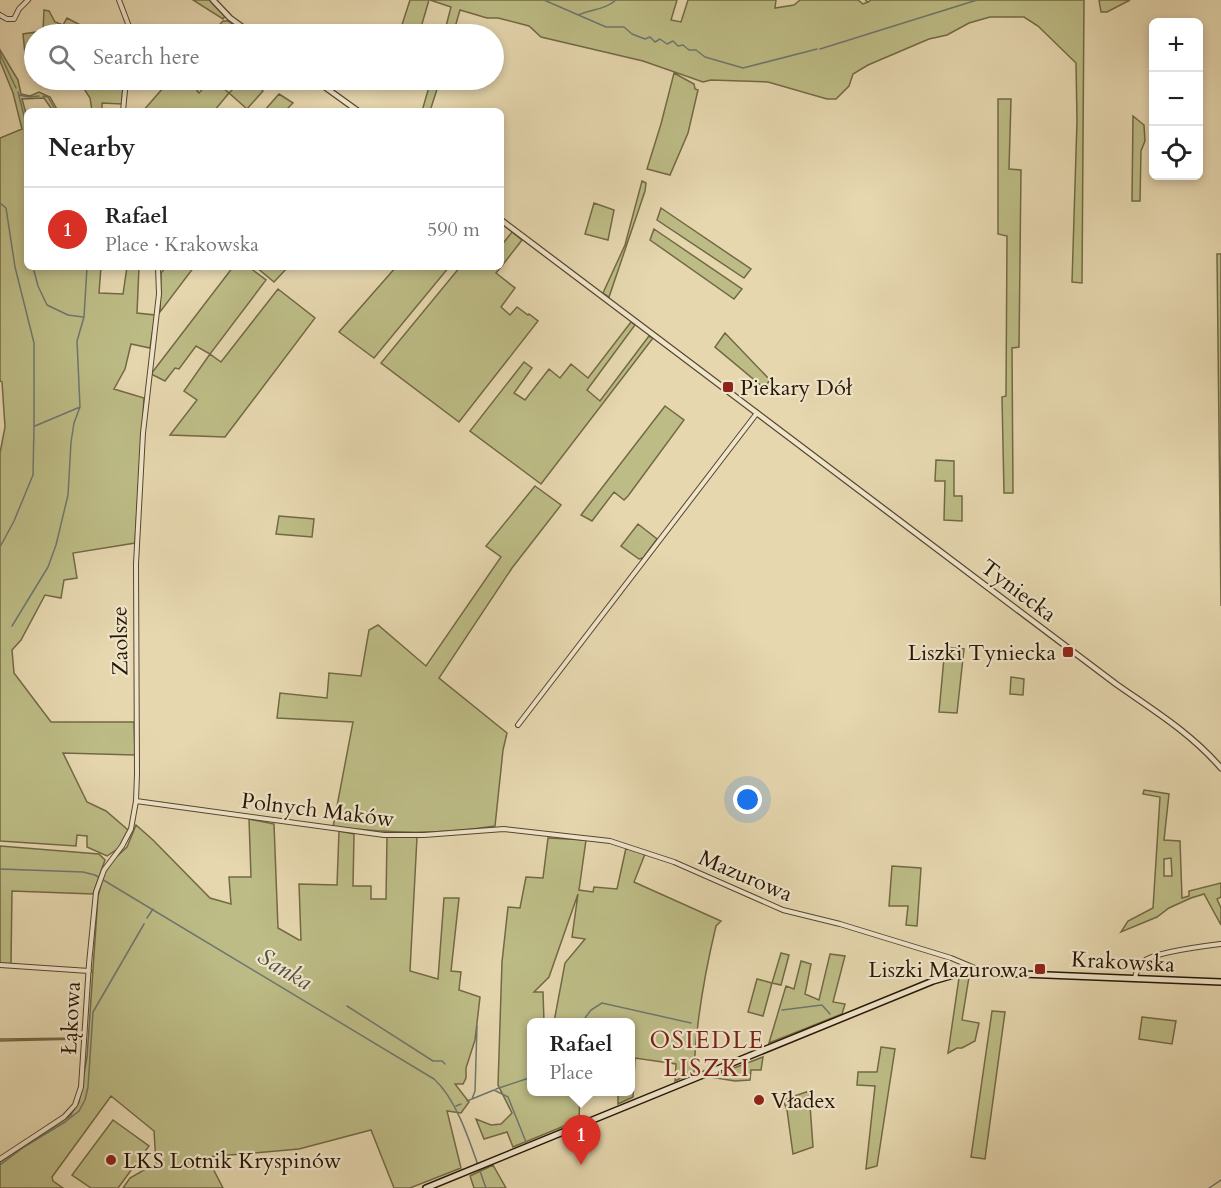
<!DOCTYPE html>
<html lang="en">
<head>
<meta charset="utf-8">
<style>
  body { margin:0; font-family:Cardo,serif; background:#f6f6f6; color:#222 }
  .controls { position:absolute; right:18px; top:18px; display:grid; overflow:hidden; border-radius:9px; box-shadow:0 3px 9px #0003 }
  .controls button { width:54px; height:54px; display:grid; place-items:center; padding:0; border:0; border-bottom:2px solid #e0e0e0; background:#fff; color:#222; font:30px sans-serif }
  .you { position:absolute; left:748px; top:800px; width:21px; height:21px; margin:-15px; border:4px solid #fff; border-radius:50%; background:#1a73e8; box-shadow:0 0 0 9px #1a73e833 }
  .badge { display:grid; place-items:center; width:39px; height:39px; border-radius:50%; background:#d93025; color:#fff; font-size:20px; font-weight:700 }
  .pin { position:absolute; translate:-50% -50px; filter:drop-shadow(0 2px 3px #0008) }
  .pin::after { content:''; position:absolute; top:32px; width:21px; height:18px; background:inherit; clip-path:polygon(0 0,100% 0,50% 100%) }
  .popup { position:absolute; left:527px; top:1018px; width:108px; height:78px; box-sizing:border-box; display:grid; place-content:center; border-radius:9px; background:#fff; filter:drop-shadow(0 2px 4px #0005); font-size:20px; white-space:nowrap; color:#767676 }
  .popup b { font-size:22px; color:#222 }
  .popup::after { content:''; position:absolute; left:50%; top:100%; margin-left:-12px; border:12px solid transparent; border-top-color:#fff }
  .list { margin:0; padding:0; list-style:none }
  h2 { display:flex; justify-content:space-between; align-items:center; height:78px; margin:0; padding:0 24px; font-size:26px }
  h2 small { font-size:20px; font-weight:400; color:#767676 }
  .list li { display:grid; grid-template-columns:39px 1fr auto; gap:18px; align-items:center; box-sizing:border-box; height:84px; padding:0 24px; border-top:2px solid #e0e0e0 }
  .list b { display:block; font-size:22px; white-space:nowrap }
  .list p { margin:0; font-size:20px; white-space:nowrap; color:#767676 }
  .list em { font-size:20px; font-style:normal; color:#767676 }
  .icon { flex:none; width:33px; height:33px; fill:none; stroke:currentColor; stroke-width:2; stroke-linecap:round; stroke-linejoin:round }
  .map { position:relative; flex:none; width:1221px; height:1188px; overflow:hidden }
  .search { position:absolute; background:#fff; box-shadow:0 3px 9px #0003; left:24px; top:24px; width:480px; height:66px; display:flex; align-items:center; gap:15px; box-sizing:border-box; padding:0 21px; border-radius:33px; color:#767676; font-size:22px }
  .panel { position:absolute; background:#fff; box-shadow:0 3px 9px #0003; left:24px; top:108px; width:480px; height:162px; border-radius:9px }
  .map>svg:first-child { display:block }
  .green { fill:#bdbc86; stroke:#726944; stroke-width:1.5; fill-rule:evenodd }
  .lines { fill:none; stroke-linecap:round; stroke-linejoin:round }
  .stream { stroke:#6e766f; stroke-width:1.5 }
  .minor-casing { stroke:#57462d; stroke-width:6 }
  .tertiary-casing { stroke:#57462d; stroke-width:7 }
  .secondary-casing { stroke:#271602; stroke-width:8 }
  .minor { stroke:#efe5cb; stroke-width:4 }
  .tertiary { stroke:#efe5cb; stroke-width:4.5 }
  .secondary { stroke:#efe5cb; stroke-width:5 }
  .poi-dot { fill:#8f2418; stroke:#efe5cb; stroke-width:2 }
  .labels { text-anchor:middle; stroke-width:4.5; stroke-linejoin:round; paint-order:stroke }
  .poi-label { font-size:22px; fill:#271602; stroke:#efe5cb; text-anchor:start }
  .street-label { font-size:22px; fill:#271602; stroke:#efe5cb }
  .water-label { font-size:24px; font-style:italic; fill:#504e41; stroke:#efe5cb }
  .neighbourhood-label { font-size:24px; letter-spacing:1.5px; fill:#7a1f14; stroke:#efe5cb }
</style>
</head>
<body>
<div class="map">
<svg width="1221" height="1188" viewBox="0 0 1221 1188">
  <rect width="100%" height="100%" fill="#e6d7af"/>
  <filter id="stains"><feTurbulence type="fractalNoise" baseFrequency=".00333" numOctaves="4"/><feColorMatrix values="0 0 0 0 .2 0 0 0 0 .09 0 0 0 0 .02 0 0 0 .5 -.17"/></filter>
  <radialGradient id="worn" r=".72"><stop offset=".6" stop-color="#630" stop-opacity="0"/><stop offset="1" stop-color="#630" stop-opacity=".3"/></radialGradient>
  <path class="green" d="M 193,0 L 210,0 L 225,16 L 223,19 Z
    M 410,0 L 429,0 L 419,34 L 399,34 Z
    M 430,0 L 677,0 L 671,20 L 681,22 L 688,0 L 776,0 L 775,8 L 794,5 L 800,0 L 858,0 L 863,4 L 868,2 L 865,0 L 868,2 L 871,0 L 1084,0 L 1082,283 L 1072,282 L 1077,121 L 1076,63 L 1038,26 L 1024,17 L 990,17 L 969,23 L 947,35 L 929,39 L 868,65 L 853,74 L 849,86 L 836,99 L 827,99 L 768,82 L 711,80 L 703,82 L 643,61 L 541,37 L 529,26 L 498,18 L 487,18 L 460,10 L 453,34 L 444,34 L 451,7 Z
    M 1099,0 L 1130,0 L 1107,12 L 1101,12 Z
    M 44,10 L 49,11 L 55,22 L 63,25 L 67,18 L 84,27 L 85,25 L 128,30 L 128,34 L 34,34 L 34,66 L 26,64 L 23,34 L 43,31 Z
    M 223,21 L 228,21 L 247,34 L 211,34 Z
    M 0,50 L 18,80 L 21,94 L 30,96 L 39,92 L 50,97 L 58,111 L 53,111 L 44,98 L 22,99 L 27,117 L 27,267 L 101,267 L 99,293 L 123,294 L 127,267 L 139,267 L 137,313 L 155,315 L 150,348 L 131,344 L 125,369 L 114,389 L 144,398 L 135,543 L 73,553 L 77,578 L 64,580 L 61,598 L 45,595 L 21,640 L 12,650 L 14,673 L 51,722 L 134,722 L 135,755 L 63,753 L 87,802 L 106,811 L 128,830 L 119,848 L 107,856 L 87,847 L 87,836 L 77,835 L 76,846 L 0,841 L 0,453 L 5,427 L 2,382 L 0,381 L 0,138 L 22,129 L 13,93 L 0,61 Z
    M 674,73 L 694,84 L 695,89 L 698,90 L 688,133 L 670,175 L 647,169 L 661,124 Z
    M 76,80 L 89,80 L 93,84 L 123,86 L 122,104 L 102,103 L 102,111 L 92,111 L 90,98 L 79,81 Z
    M 170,80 L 208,80 L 197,91 L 199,93 L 211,80 L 214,80 L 229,93 L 242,80 L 251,80 L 263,91 L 247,109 L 229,93 L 214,111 L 143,111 Z
    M 431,80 L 440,80 L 430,111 L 422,111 Z
    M 279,94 L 293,103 L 285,111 L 264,111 Z
    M 998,99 L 1011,99 L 1009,169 L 1021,170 L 1019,347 L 1012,348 L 1013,493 L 1004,493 L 1002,397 L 1006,396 L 1007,236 L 998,234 Z
    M 1133,116 L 1144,125 L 1145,141 L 1141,151 L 1140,201 L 1132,201 Z
    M 642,181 L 646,183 L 645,191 L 609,297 L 603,293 L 625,245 Z
    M 594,203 L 614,210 L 608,240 L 585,234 Z
    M 661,208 L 751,269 L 744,278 L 657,220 Z
    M 654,229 L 742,289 L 734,299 L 650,240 Z
    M 512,232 L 522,240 L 501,267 L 501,246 Z
    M 1217,254 L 1221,254 L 1221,606 Z
    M 166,267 L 194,267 L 160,312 L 161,273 Z
    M 233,267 L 249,267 L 266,280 L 210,354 L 221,362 L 278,289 L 315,318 L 225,437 L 170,435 L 197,400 L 184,391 L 210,354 L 196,346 L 179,369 L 175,368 L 165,381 L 151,374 Z
    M 256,267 L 288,267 L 274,282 Z
    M 396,267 L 449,267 L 374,358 L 339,332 Z
    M 460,267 L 501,267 L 496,273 L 515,288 L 501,307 L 510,315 L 517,307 L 528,315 L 529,314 L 538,321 L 459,422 L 381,363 Z
    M 631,322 L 635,325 L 587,390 L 600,401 L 649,336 L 653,338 L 541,484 L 470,431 L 524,362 L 532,368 L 514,393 L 525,400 L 549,369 L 560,378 L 571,364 L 588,378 Z
    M 725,333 L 770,380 L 764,388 L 715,347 Z
    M 665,406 L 684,420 L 628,496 L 624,500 L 614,492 L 592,521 L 581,515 Z
    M 936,460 L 954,461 L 954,496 L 962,496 L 962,521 L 944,520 L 945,481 L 935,481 Z
    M 535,486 L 561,505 L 512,568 L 439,678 L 507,733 L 503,750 L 495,826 C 438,835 390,833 333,827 L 353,722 L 277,718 L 280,693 L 327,698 L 329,673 L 361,676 L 369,630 L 378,625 L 426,666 L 501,557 L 486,546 Z
    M 279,516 L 314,519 L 312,537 L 276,534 Z
    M 638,524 L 657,539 L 643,558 L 639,559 L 621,546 Z
    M 945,647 L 964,649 L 957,713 L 939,712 Z
    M 1011,677 L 1024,679 L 1023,695 L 1010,694 Z
    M 1144,790 L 1169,794 L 1164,840 L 1180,841 L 1182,898 L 1189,896 L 1189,891 L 1221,883 L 1221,897 L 1217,899 L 1221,908 L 1221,925 L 1204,894 L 1191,898 L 1169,908 L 1157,917 L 1121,932 L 1128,921 L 1153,908 L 1160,797 L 1143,794 ZM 1171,858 L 1172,876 L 1164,876 L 1164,859 Z
    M 249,819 L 274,824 L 278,928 L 299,940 L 301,940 L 299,884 L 337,885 L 339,831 L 354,834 L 353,886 L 371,886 L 371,899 L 386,899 L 387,837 L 417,837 L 410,971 L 438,979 L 444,898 L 459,898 L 451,971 L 461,972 L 459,990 L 480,997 L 475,1040 L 466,1068 L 466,1078 L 463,1084 L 455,1084 L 469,1102 L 461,1113 L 447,1111 L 461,1168 L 410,1188 L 394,1188 L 371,1130 L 299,1149 L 207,1157 L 223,1188 L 123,1188 L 130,1178 L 156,1163 L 154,1131 L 111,1096 L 52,1177 L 53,1181 L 63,1188 L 0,1188 L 0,1162 L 70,1116 L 79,1102 L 87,1057 L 98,896 L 105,871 L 114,859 L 127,847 L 136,825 L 153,840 L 210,898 L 231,904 L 229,877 L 251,877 Z
    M 548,838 L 586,840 L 579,890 L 593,892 L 594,887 L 617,889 L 626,848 L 645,854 L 634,882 L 721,921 L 716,926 C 704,976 696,1021 694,1072 L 675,1081 L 676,1064 L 635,1058 L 633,1097 L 618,1104 L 618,1092 L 630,1092 L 630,1022 L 554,1022 L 565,963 L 585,939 L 572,937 L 578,894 L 549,977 L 534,992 L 543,992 L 544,1022 L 532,1022 L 532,1092 L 580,1092 L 579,1120 L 513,1147 L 507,1132 L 484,1139 L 476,1119 L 491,1125 L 501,1124 L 512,1113 L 498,1085 L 502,962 L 508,907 L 520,908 L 526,877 L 543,878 Z
    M 0,846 L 99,854 L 105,860 L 93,894 L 12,891 L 11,964 L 0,964 Z
    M 892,866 L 921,868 L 917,926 L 906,925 L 908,906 L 889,906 Z
    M 781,953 L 789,955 L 781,985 L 772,983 L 763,1016 L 748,1012 L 757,979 L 772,983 Z
    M 830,954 L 845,956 L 833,1002 L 845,1004 L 842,1014 L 769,1043 L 786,986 L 794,989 L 801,961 L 811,964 L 805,994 L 819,1000 Z
    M 969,977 L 962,1020 L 979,1023 L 975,1041 L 962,1048 L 957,1048 L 948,1053 L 959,978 Z
    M 992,1011 L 1005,1012 L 985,1159 L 971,1157 Z
    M 1142,1017 L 1176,1021 L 1172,1044 L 1139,1039 Z
    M 80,1038 L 80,1039 L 0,1041 L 0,1039 Z
    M 881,1047 L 895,1049 L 877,1166 L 866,1169 L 875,1086 L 857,1085 L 858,1072 L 877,1072 Z
    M 763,1057 L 761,1070 L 751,1070 L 750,1080 L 735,1081 L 710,1077 Z
    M 809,1091 L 813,1147 L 793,1154 L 787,1110 L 783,1100 Z
    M 113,1120 L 149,1146 L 118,1188 L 91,1188 L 72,1175 Z
    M 493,1165 L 506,1188 L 474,1188 L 470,1176 Z"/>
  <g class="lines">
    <path class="stream" d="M 544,0 L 606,27 L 624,27 L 632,34 L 645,39 L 650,37 L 655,42 L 660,39 L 667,44 L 673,41 L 678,46 L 683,45 L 689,50 L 696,50 L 705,57 L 743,68 L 817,49
      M 578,15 C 591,9 605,10 616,0
      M 820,49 L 977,0
      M 0,54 L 16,88
      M 18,92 L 27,128
      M 19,95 L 29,97 L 39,96
      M 43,96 L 48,97 L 56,111
      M 0,203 L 6,208 L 15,267 L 34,343 L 34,426 L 33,475 L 14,521 L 0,547
      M 33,267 L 38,286 L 47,305 L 68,315 L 83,317
      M 35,426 L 80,407
      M 12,626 L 48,567 L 56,545 L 68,495 L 71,442 L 74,423 L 80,407 L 77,341 L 84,317 L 87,267
      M 0,869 L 83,872 L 95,875 L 434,1079 C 460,1102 474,1156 486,1188
      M 147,918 L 153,909
      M 347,1006 L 433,1061 L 442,1061 L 445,1064
      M 782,1010 L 822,1005 L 830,1014
      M 582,1022 L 591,1010 L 602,1003 L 691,1023
      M 496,1089 L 532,1077
      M 472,1099 L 475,1091 L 477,1026
      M 467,1101 L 494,1090 L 508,1097 L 526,1142
      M 456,1106 L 461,1104
      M 0,1165 L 24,1147 L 65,1122 L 79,1111 L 85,1100 L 88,1087 L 93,1012 L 144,924
      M 1209,1188 L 1221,1180"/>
    <defs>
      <path id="minor" d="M 119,0 L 130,29 L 130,34
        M 0,15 L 7,19 L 14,19 L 19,9 L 28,0
        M 123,111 L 126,80
        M 518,725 L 757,413
        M 136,801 L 384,835 L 424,835 L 504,829 L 610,841 L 674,862 L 783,910 L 840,924 L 951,958 L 975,968 L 976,972
        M 0,965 L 89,971
        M 1135,978 C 1136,971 1139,966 1144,961 C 1156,952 1205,946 1221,944
        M 0,1159 L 64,1117 L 75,1105 L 81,1087 L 89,964 L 96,892 L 104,870 L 122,846 L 131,829 L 136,801 L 137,774 L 136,564 L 143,433 L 159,294 L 158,267"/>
      <path id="tertiary" d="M 213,0 L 230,18 L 252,34
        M 315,80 L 358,111
        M 501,220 L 1116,684 C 1153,710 1191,733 1221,768"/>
      <path id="secondary" d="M 426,1188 L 933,981 L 957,974 L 976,972 L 1221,982"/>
    </defs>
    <use href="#minor" class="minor-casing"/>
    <use href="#tertiary" class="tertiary-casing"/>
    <use href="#secondary" class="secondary-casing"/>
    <use href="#minor" class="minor"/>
    <use href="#tertiary" class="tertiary"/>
    <use href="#secondary" class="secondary"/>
  </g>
  <g class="poi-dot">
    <rect x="722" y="381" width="12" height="12" rx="3"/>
    <rect x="1062" y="646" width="12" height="12" rx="3"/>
    <rect x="1034" y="963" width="12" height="12" rx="3"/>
    <circle cx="759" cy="1100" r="6"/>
    <circle cx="111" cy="1160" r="6"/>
  </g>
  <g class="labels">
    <g class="poi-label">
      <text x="740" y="395">Piekary Dół</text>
      <text x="1056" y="660" text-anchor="end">Liszki Tyniecka</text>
      <text x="1028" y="977" text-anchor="end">Liszki Mazurowa</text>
      <text x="771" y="1108">Vładex</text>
      <text x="123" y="1168">LKS Lotnik Kryspinów</text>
    </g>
    <g class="street-label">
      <text transform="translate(1019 590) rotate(37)" y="8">Tyniecka</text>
      <text transform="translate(119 641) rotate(-91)" y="8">Zaolsze</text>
      <text transform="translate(318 809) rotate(7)" y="8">Polnych Maków</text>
      <text transform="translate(746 875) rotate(23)" y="8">Mazurowa</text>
      <text transform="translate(1123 961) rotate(3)" y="8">Krakowska</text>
      <text transform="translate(70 1018) rotate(-87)" y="8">Łąkowa</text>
    </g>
    <g class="water-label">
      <text transform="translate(285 969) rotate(31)" y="8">Sanka</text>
    </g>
    <g class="neighbourhood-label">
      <text x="707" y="1048">OSIEDLE<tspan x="707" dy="28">LISZKI</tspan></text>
    </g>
  </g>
  <rect width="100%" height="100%" filter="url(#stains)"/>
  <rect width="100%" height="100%" fill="url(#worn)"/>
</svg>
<div class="controls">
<button>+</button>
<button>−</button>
<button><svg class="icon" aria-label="locate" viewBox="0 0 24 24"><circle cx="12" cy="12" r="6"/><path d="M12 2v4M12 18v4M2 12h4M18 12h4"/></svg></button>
</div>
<div class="you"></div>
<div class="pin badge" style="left:581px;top:1165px">1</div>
<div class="popup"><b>Rafael</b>Place</div>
<div class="search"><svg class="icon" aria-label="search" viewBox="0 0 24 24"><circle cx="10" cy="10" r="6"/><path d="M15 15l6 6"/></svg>Search here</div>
<section class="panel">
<h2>Nearby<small></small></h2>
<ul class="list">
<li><span class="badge">1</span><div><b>Rafael</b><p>Place · Krakowska</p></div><em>590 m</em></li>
</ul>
</section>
</div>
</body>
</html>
